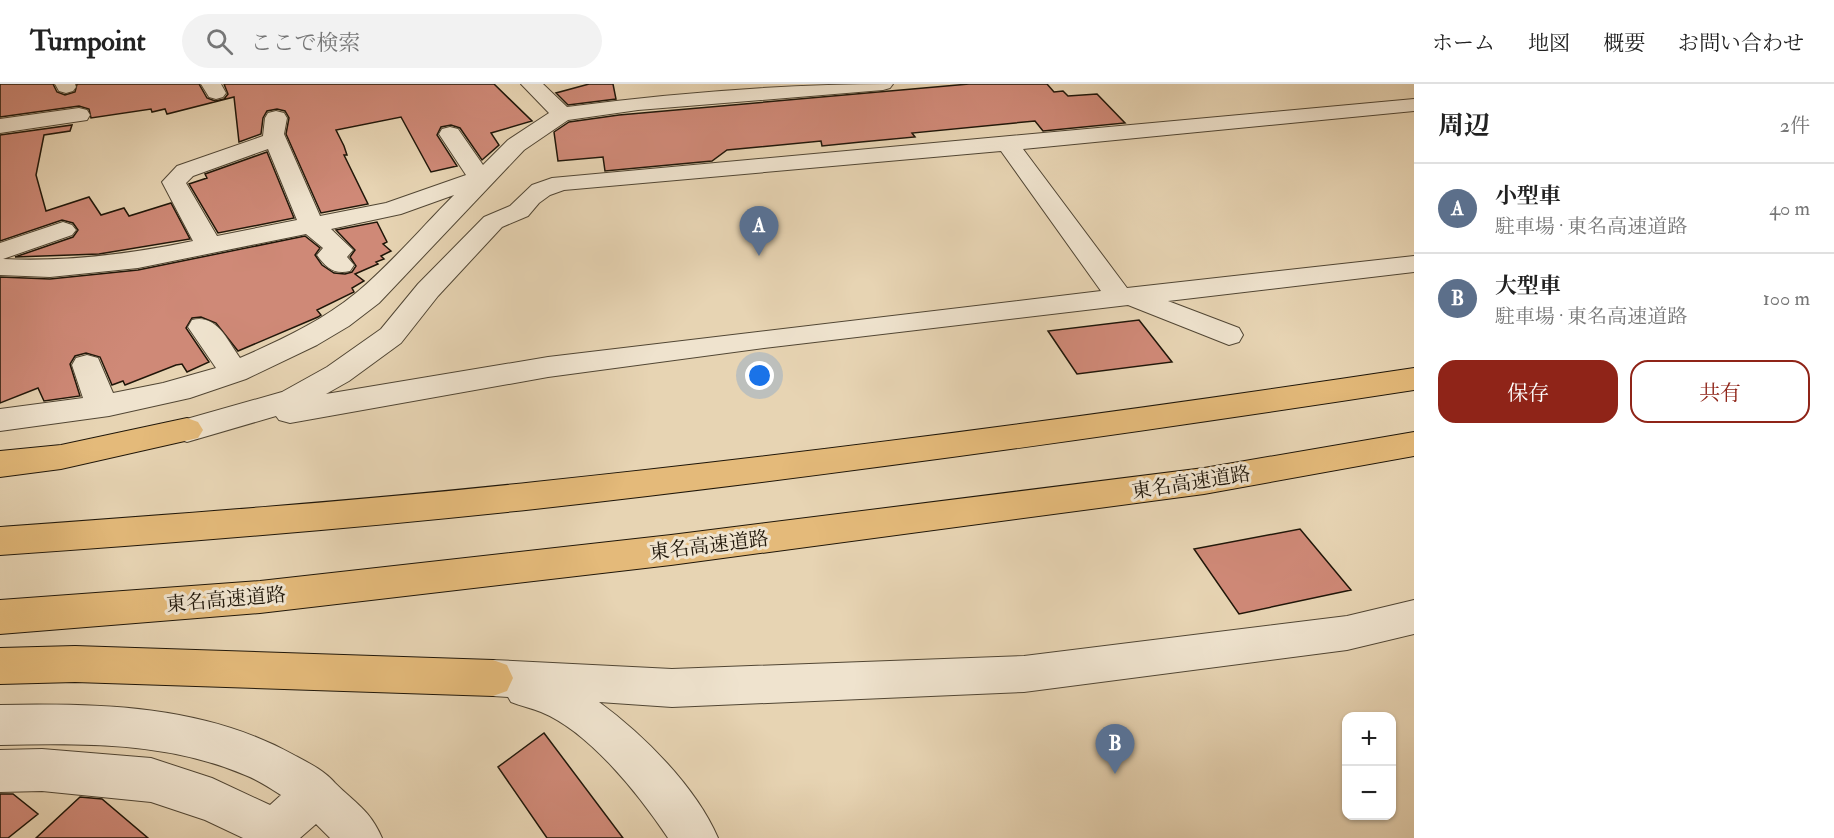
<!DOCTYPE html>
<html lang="ja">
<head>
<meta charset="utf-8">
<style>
  body { margin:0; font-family:"IM FELL Double Pica","Noto Serif JP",serif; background:#f2f2f2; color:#222 }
  .controls { position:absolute; right:18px; bottom:18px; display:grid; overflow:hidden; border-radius:12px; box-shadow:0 2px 4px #0004 }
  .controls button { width:54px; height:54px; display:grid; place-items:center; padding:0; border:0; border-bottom:2px solid #e0e0e0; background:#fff; color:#222; font:30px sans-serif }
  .you { position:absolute; left:760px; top:292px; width:21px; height:21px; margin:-15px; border:4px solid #fff; border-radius:50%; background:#1a73e8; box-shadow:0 0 0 9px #1a73e833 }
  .badge { display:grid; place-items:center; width:39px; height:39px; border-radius:50%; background:#8f2418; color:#fff; font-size:20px; font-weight:700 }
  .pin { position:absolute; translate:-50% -50px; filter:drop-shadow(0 2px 3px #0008) }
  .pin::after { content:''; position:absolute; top:32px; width:21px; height:18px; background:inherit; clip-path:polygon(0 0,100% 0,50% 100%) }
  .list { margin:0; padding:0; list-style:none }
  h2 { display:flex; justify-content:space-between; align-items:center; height:78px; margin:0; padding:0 24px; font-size:26px }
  h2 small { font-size:20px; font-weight:400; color:#767676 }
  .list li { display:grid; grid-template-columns:39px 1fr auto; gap:18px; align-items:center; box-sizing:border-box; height:90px; padding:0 24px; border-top:2px solid #e0e0e0 }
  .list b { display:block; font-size:22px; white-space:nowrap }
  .list p { margin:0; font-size:20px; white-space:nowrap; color:#767676 }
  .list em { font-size:20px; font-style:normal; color:#767676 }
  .actions { display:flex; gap:12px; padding:18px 24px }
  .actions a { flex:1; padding:14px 0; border:2px solid #8f2418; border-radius:18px; text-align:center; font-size:21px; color:#8f2418 }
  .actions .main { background:#8f2418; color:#fff }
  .icon { flex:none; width:33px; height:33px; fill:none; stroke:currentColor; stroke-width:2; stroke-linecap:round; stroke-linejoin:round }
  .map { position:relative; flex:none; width:1414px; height:754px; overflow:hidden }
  header { display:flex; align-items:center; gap:36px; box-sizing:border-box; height:84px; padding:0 30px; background:#fff; border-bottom:2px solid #e0e0e0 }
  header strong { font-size:28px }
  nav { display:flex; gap:33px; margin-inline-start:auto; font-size:21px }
  .search { width:420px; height:54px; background:#f2f2f2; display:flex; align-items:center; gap:15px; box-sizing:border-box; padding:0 21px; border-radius:33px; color:#767676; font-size:22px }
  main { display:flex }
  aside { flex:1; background:#fff }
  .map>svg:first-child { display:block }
  .building { fill:#cf8977; stroke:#1f1609; stroke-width:1.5 }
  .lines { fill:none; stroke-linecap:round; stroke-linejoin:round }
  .minor-casing { stroke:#514634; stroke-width:2 }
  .highway-casing { stroke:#1f1609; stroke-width:2 }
  .minor { fill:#efe3ce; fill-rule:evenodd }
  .highway { fill:#e4ba7a; fill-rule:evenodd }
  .labels { text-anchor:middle; stroke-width:6; stroke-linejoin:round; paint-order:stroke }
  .street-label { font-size:20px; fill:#1f1609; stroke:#efe3ce }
</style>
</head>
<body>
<header>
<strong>Turnpoint</strong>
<div class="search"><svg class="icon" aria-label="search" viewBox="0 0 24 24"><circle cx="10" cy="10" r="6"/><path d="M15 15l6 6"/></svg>ここで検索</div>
<nav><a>ホーム</a><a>地図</a><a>概要</a><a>お問い合わせ</a></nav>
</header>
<main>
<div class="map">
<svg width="1414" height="754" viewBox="0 0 1414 754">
  <rect width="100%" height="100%" fill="#e7d4b3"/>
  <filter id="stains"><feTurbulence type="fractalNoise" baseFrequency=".00333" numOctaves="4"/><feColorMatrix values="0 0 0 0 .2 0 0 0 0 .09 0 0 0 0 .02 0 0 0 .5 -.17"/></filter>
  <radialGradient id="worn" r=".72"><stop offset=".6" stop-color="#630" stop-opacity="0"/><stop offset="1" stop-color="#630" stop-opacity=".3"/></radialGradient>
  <path class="building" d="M 0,0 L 53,0 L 57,8 L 65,11 L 75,8 L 77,0 L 199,0 L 207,14 L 215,17 L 224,15 L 228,10 L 224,0 L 494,0 L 532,37 L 491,49 L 499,61 L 482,76 L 460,44 L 451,41 L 441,43 L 437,51 L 457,82 L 431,88 L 401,33 L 336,46 L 344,62 L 347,71 L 344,71 L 368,120 L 321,129 L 286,50 L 289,34 L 285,27 L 277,25 L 267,27 L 263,34 L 261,50 L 239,58 L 234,13 L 167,30 L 165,25 L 152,28 L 151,25 L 91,34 L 89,25 L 79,22 L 0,33 Z
    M 589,0 L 613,0 L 616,15 L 568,21 L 556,9 Z
    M 969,0 L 1047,0 L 1054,8 L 1063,7 L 1068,12 L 1097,10 L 1125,39 L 1043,47 L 1035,37 L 912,49 L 915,53 L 861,58 L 822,62 L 821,57 L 727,66 L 712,77 L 605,87 L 603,73 L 558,77 L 554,48 L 569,38 L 619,31 Z
    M 72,41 L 70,47 L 44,51 L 36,91 L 46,127 L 89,113 L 101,131 L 124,124 L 129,132 L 171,119 L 190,155 L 99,170 L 15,173 L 73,153 L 78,146 L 73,139 L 62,136 L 0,157 L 0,51 Z
    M 267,68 L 294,134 L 218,149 L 189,100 L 207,94 L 205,90 Z
    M 377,138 L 387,158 L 383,160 L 391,167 L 381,172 L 384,175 L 376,178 L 378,180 L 355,190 L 364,197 L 352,204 L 354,208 L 317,226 L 321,231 L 318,233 L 238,267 L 216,239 L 201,233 L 192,234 L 186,244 L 209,278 L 187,288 L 182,280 L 176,281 L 125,301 L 123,297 L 112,301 L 100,273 L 86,269 L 75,272 L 70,280 L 80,312 L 44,317 L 38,304 L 0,319 L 0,193 L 50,195 L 138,186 L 305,152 L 320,164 L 315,171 L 322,181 L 334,189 L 345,190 L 352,188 L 356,182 L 350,173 L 355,166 L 336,146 Z
    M 1139,236 L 1172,278 L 1077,290 L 1048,247 Z
    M 1300,445 L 1351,506 L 1239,530 L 1194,465 Z
    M 544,649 L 623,754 L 547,754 L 498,683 Z
    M 0,710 L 13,710 L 38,730 L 8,754 L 0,754 Z
    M 80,713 L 102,715 L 148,754 L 36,754 Z"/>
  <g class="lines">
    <defs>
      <path id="minor" d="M 55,0 L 75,0 L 76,3 L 73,7 L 66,9 L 59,7 Z
        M 201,0 L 221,0 L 226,9 L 223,13 L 216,15 L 209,13 Z
        M 521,0 L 543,0 L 567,23 C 675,9 784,0 893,0 L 890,4 L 883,6 L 638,26 L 568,36 L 524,66 L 379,219 L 349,242 L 317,261 L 246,295 L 190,314 L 109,332 L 0,347 L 0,325 L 83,314 L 72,281 L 76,274 L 87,271 L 98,274 L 113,309 L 163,299 L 216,284 L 188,243 L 192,236 C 217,230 227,256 240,274 C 281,256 322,237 356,209 C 389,182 423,142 454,111 L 401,130 L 331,145 L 353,166 L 347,173 L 354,181 L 350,187 C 335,191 326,184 317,171 L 323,164 L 306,150 L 138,184 L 50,193 L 0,191 L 0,159 L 63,138 L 72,141 L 76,146 L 72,151 L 3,175 C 68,178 130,170 193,157 L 162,98 L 177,82 L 263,52 L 265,34 L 268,29 L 276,27 L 284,29 L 287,34 L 284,50 L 320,132 L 386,119 L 466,91 L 439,50 L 442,45 L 450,43 L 458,45 L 483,81 L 508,56 L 549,29 ZM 268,65 L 297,136 L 217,152 L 186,99 L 193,92 Z
        M 1414,15 L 1414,27 L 1023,65 L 1127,204 L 1414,172 L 1414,188 L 1168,217 L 1239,244 L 1243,251 L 1239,258 L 1229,261 L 1128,221 L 764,264 L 548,293 L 290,339 L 279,336 L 276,332 L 187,358 L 176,354 L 171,346 L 176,338 L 282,308 L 327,283 L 381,245 L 418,200 L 484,133 L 510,122 L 532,101 L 552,94 ZM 1001,67 L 1101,207 L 548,273 L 326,310 L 349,297 L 401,259 L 438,212 L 502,143 L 528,132 L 539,119 L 550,111 L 564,106 Z
        M 79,24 L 87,26 L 90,31 L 87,36 L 0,49 L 0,35 Z
        M 1414,516 L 1414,550 L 1347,566 L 1024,608 L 672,623 L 599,618 C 644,651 696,703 718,754 L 668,754 C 640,712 590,648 541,628 C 531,624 521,622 511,618 L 508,613 L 493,612 L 479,607 L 473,594 L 479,581 L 493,576 L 672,585 L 1024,572 L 1347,532 Z
        M 0,621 C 100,619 204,621 294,671 C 309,679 325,687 335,699 C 355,719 370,726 382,754 L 330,754 L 316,740 L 300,754 L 243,754 L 205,736 L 151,718 L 42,707 L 0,708 L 0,666 L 42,665 L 151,674 L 212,694 L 270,721 L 281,711 C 270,704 258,696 245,691 C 168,658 82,659 0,661 Z"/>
      <path id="highway" d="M 1414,284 L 1414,306 C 1122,351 829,392 535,425 C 357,444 178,459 0,471 L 0,443 C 178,430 357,417 535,398 C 829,367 1122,328 1414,284 Z
        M 187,334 L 198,338 L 203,346 L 198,354 L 61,385 L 0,393 L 0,367 L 61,361 Z
        M 1414,348 L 1414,372 L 1204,410 L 671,481 L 260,529 L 0,550 L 0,516 L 260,497 L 671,451 L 1204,384 Z
        M 75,562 L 493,576 L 507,581 L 513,594 L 507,607 L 493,612 L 75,598 L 0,600 L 0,564 Z"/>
    </defs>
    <use href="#minor" class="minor-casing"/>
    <use href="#highway" class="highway-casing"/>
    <use href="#minor" class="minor"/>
    <use href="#highway" class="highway"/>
  </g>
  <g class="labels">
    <g class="street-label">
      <text transform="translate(1191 398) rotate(-9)" y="7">東名高速道路</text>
      <text transform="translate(709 461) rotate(-7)" y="7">東名高速道路</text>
      <text transform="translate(226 515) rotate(-5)" y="7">東名高速道路</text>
    </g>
  </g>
  <rect width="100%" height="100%" filter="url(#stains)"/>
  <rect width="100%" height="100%" fill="url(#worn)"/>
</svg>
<div class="controls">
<button>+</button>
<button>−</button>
</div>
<div class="you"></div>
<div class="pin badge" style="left:759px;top:172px;background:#5c6f8a">A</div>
<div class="pin badge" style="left:1115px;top:690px;background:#5c6f8a">B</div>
</div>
<aside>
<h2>周辺<small>2件</small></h2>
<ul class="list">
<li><span class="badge" style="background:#5c6f8a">A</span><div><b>小型車</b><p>駐車場 · 東名高速道路</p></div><em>40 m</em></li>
<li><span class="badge" style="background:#5c6f8a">B</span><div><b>大型車</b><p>駐車場 · 東名高速道路</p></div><em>100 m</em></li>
</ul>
<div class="actions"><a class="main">保存</a><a>共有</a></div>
</aside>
</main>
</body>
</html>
